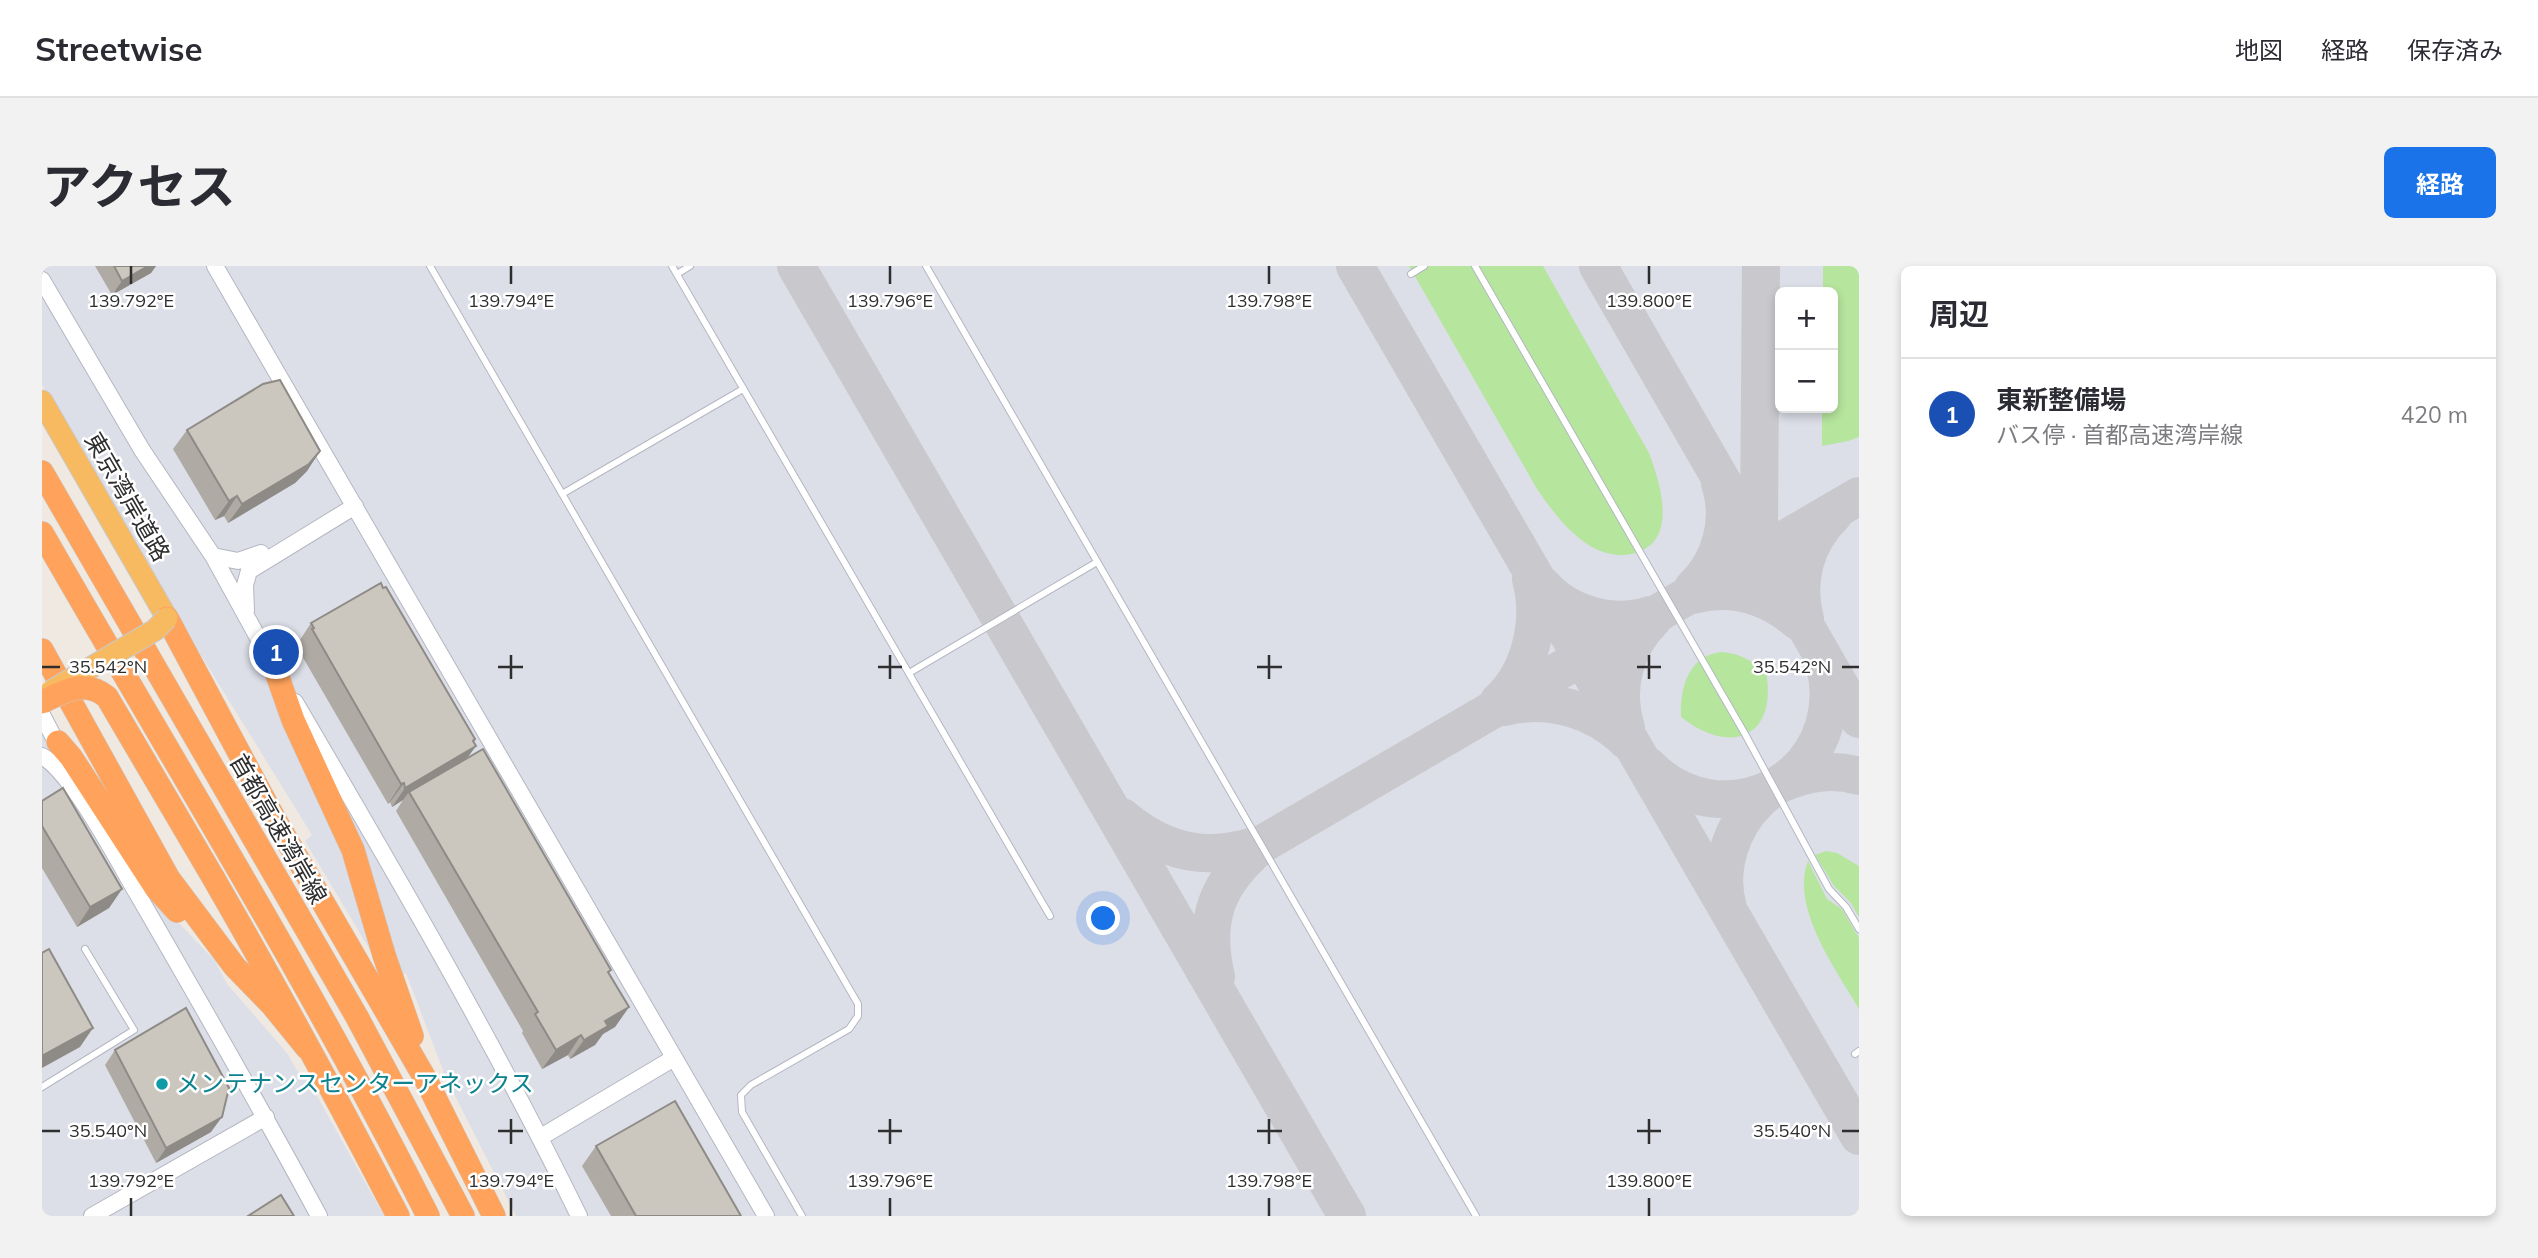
<!DOCTYPE html>
<html lang="ja">
<head>
<meta charset="utf-8">
<style>
  body { margin:0; font-family:Mulish,"Noto Sans JP",sans-serif; background:#f2f2f3; color:#2b2b33 }
  .controls { position:absolute; right:21px; top:21px; display:grid; overflow:hidden; border-radius:10px; box-shadow:0 4px 10px #0003 }
  .controls button { width:63px; height:63px; display:grid; place-items:center; padding:0; border:0; border-bottom:2px solid #e1e1e2; background:#fff; color:#2b2b33; font:35px sans-serif }
  .you { position:absolute; left:1062px; top:653px; width:24px; height:24px; margin:-18px; border:5px solid #fff; border-radius:50%; background:#1a73e8; box-shadow:0 0 0 10px #1a73e833 }
  .badge { display:grid; place-items:center; width:46px; height:46px; border-radius:50%; background:#1a73e8; color:#fff; font-size:23px; font-weight:700 }
  .pin { position:absolute; translate:-50% -50%; border:4px solid #fff; box-shadow:0 2px 7px #0006 }
  .list { margin:0; padding:0; list-style:none }
  h2 { display:flex; justify-content:space-between; align-items:center; height:91px; margin:0; padding:0 28px; font-size:30px }
  h2 small { font-size:23px; font-weight:400; color:#7c7c81 }
  .list li { display:grid; grid-template-columns:46px 1fr auto; gap:21px; align-items:center; box-sizing:border-box; height:112px; padding:0 28px; border-top:2px solid #e1e1e2 }
  .list b { display:block; font-size:26px; white-space:nowrap }
  .list p { margin:0; font-size:23px; white-space:nowrap; color:#7c7c81 }
  .list em { font-size:23px; font-style:normal; color:#7c7c81 }
  .map { position:relative; flex:none; width:1817px; height:950px; overflow:hidden; border-radius:10px }
  header { display:flex; align-items:center; gap:42px; box-sizing:border-box; height:98px; padding:0 35px; background:#fff; border-bottom:2px solid #e1e1e2 }
  header strong { font-size:33px }
  nav { display:flex; gap:38px; margin-inline-start:auto; font-size:24px }
  .intro { display:flex; align-items:center; justify-content:space-between; box-sizing:border-box; height:168px; padding:0 42px }
  h1 { margin:0; font-size:49px }
  .button { padding:18px 32px; border-radius:10px; background:#1a73e8; color:#fff; font-size:24px; font-weight:700 }
  main { display:flex; gap:42px; padding:0 42px }
  aside { flex:1; background:#fff; border-radius:10px; box-shadow:0 4px 10px #0003 }
  .map>svg:first-child { display:block }
  .airport { fill:#dcdee8; fill-rule:evenodd }
  .green { fill:#b6e59e }
  .lines { fill:none; stroke-linecap:round; stroke-linejoin:round }
  .taxiway { stroke:#c9c8cc; stroke-width:38 }
  .service-casing { stroke:#b4b7c1; stroke-width:8 }
  .tertiary-casing { stroke:#b4b7c1; stroke-width:18 }
  .trunk-casing { stroke:#c9c9c9; stroke-width:23 }
  .motorway-casing { stroke:#c9c9c9; stroke-width:24 }
  .service { stroke:#fff; stroke-width:6 }
  .tertiary { stroke:#fff; stroke-width:16 }
  .trunk { stroke:#f8ba60; stroke-width:21 }
  .motorway { stroke:#ffa35c; stroke-width:23 }
  .trunk-bridge-casing { stroke:#c9c9c9; stroke-width:23; stroke-linecap:butt }
  .motorway-bridge-casing { stroke:#c9c9c9; stroke-width:24; stroke-linecap:butt }
  .trunk-bridge { stroke:#f8ba60; stroke-width:21 }
  .motorway-bridge { stroke:#ffa35c; stroke-width:23 }
  .wall { fill:#afaba4 }
  .shaded-wall { fill:#8e8b86 }
  .building { fill:#cbc7bf; stroke:#8e8b86; stroke-width:2 }
  .ticks { fill:none; stroke:#2e2e2e; stroke-width:2.5 }
  .culture-dot { fill:#0f9aa8; stroke:#fff; stroke-width:2.5 }
  .labels { text-anchor:middle; stroke-width:5; stroke-linejoin:round; paint-order:stroke }
  .street-label { font-size:24px; fill:#2e2e2e; stroke:#fff }
  .culture-label { font-size:24px; fill:#0d838f; stroke:#fff; text-anchor:start }
  .ticks-label { font-size:18px; text-anchor:middle; fill:#2e2e2e; stroke:#fff; stroke-width:5; stroke-linejoin:round; paint-order:stroke }
</style>
</head>
<body>
<header>
<strong>Streetwise</strong>
<nav><a>地図</a><a>経路</a><a>保存済み</a></nav>
</header>
<div class="intro"><h1>アクセス</h1><a class="button">経路</a></div>
<main>
<div class="map">
<svg width="1817" height="950" viewBox="0 0 1817 950">
  <rect width="100%" height="100%" fill="#efe9e1"/>
  <path class="airport" d="M 0,0 L 1817,0 L 1817,950 L 474,950 L 404,812 L 364,707 L 361,708 L 334,694 L 263,575 L 270,569 L 115,318 L 0,119 ZM 1738,26 L 1791,26 L 1791,142 L 1738,142 Z
    M 0,436 L 88,593 L 135,655 L 173,695 L 185,718 L 245,787 L 254,803 L 270,821 L 342,950 L 0,950 Z"/>
  <path class="green" d="M 1367,0 L 1501,0 L 1607,187 C 1618,216 1637,275 1593,287 C 1580,291 1569,289 1556,284 C 1530,272 1511,246 1495,223 Z
    M 1781,0 L 1817,0 L 1817,171 L 1806,175 L 1780,180 L 1780,142 L 1791,142 L 1791,26 L 1781,26 Z
    M 1679,386 C 1697,387 1710,395 1724,406 C 1736,472 1688,490 1639,451 C 1638,422 1646,390 1679,386 Z
    M 1784,585 L 1795,587 L 1817,600 L 1817,651 L 1808,636 L 1792,620 L 1773,589 Z
    M 1766,595 L 1785,633 L 1800,643 L 1817,672 L 1817,743 C 1794,704 1748,641 1766,595 Z"/>
  <g class="lines">
    <path class="taxiway" d="M 754,0 L 1305,950
      M 1313,0 L 1817,870
      M 1556,0 L 1817,453
      M 1719,0 L 1717,253 L 1720,280
      M 1500,319 C 1526,349 1571,361 1608,349
      M 1651,322 C 1679,296 1690,253 1678,217
      M 1651,329 C 1691,318 1726,329 1757,356
      M 1763,353 C 1753,315 1763,276 1792,248
      M 1457,435 C 1489,406 1500,354 1489,313
      M 1462,441 C 1505,430 1552,443 1584,474
      M 1584,462 C 1572,423 1582,382 1611,353
      M 1606,500 C 1640,535 1689,543 1733,521
      M 1738,518 C 1764,507 1789,502 1817,510
      M 1080,551 C 1115,581 1155,595 1201,583 C 1208,581 1215,580 1222,577
      M 1686,642 C 1675,604 1689,560 1717,534 C 1727,524 1740,517 1751,508 C 1782,481 1793,439 1783,400
      M 1174,711 C 1160,651 1176,615 1222,577 L 1817,230"/>
    <defs>
      <path id="service" d="M 388,0 L 816,738 L 816,750 L 807,763 L 709,819 L 699,829 L 700,846 L 760,950
        M 630,0 L 1008,650
        M 884,0 L 1434,950
        M 1433,0 L 1703,468 L 1787,623 L 1804,641 L 1817,663
        M 635,8 L 648,0
        M 1369,8 L 1382,0
        M 520,228 L 701,123
        M 867,407 L 1055,296
        M 1813,788 L 1817,785
        M 0,821 L 92,764 L 43,683"/>
      <path id="tertiary" d="M 173,0 L 724,950
        M 0,14 L 100,184 L 171,290 L 236,408
        M 171,290 L 196,295 L 219,287
        M 204,345 L 203,319 L 207,305 L 313,240
        M 253,436 C 352,605 451,774 537,950
        M 0,449 L 19,485
        M 0,490 C 31,508 76,595 96,629 C 158,736 219,842 277,950
        M 499,871 L 632,792
        M 50,950 L 224,851"/>
      <path id="trunk" d="M 0,135 L 125,352"/>
      <path id="motorway" d="M 0,206 L 315,751 L 421,950
        M 0,267 C 130,494 269,717 386,950
        M 125,352 L 232,552 L 384,814 L 452,950
        M 0,384 L 127,613 L 193,701 L 230,739 L 265,782
        M 232,400 L 251,454 L 311,584 L 342,689 L 370,770
        M 16,476 L 29,491 L 114,622 L 135,645
        M 172,613 C 236,724 297,836 356,950"/>
    </defs>
    <use href="#service" class="service-casing"/>
    <use href="#tertiary" class="tertiary-casing"/>
    <use href="#trunk" class="trunk-casing"/>
    <use href="#motorway" class="motorway-casing"/>
    <use href="#service" class="service"/>
    <use href="#tertiary" class="tertiary"/>
    <use href="#trunk" class="trunk"/>
    <use href="#motorway" class="motorway"/>
    <defs>
      <path id="trunk-bridge" d="M 9,425 L 113,364 L 125,352"/>
      <path id="motorway-bridge" d="M 0,436 C 23,425 43,413 65,431 L 172,613"/>
    </defs>
    <use href="#trunk-bridge" class="trunk-bridge-casing"/>
    <use href="#motorway-bridge" class="motorway-bridge-casing"/>
    <use href="#trunk-bridge" class="trunk-bridge"/>
    <use href="#motorway-bridge" class="motorway-bridge"/>
  </g>
  <path class="wall" d="M 53,0 L 114,0 L 109,7 L 70,29 Z
    M 145,164 L 278,185 L 265,205 L 253,217 L 186,257 L 182,250 L 173,254 L 131,183 Z
    M 269,357 L 431,476 L 434,480 L 425,492 L 569,704 L 567,707 L 587,741 L 573,761 L 561,768 L 553,779 L 528,793 L 526,789 L 500,803 L 480,767 L 481,765 L 354,545 L 361,534 L 350,541 L 348,536 L 346,538 L 256,383 L 258,381 L 256,377 Z
    M 0,535 L 80,623 L 67,642 L 35,661 L 0,602 Z
    M 73,784 L 169,866 L 114,897 L 63,799 Z
    M 554,880 L 699,950 L 569,950 L 540,900 Z"/>
  <path class="shaded-wall" d="M 106,0 L 114,0 L 109,7 L 70,29 L 80,15 Z
    M 278,185 L 265,205 L 253,217 L 186,257 L 200,238 Z
    M 195,230 L 182,250 L 173,254 L 187,235 Z
    M 433,473 L 425,485 L 434,480 L 420,499 L 367,526 L 361,534 L 350,541 L 363,522 Z
    M 362,517 L 348,536 L 346,538 L 359,518 Z
    M 80,623 L 67,642 L 35,661 L 48,641 Z
    M 587,741 L 573,761 L 561,768 L 553,779 L 528,793 L 542,774 L 563,755 Z
    M 51,762 L 38,781 L 0,802 L 0,790 Z
    M 539,769 L 526,789 L 500,803 L 514,784 Z
    M 180,851 L 169,866 L 114,897 L 124,882 Z"/>
  <path class="building" d="M 72,0 L 106,0 L 80,15 Z
    M 238,114 L 278,185 L 267,198 L 200,238 L 195,230 L 187,235 L 145,164 L 221,118 Z
    M 339,317 L 341,322 L 344,321 L 433,473 L 431,475 L 434,480 L 363,522 L 362,517 L 359,518 L 270,363 L 272,362 L 269,357 Z
    M 441,483 L 569,704 L 566,706 L 587,741 L 563,755 L 566,760 L 542,774 L 539,769 L 514,784 L 493,748 L 496,746 L 367,526 Z
    M 21,522 L 80,623 L 48,641 L 0,560 L 0,535 Z
    M 7,683 L 51,762 L 0,790 L 0,687 Z
    M 144,742 L 187,822 L 180,851 L 124,882 L 73,784 Z
    M 633,835 L 699,950 L 594,950 L 554,880 Z
    M 239,929 L 252,950 L 206,950 Z"/>
  <path class="ticks" d="M 89,0 L 89,18M 469,0 L 469,18M 848,0 L 848,18M 1227,0 L 1227,18M 1607,0 L 1607,18M 469,389 L 469,413M 848,389 L 848,413M 1227,389 L 1227,413M 1607,389 L 1607,413M 0,401 L 18,401M 456,401 L 481,401M 836,401 L 860,401M 1215,401 L 1240,401M 1595,401 L 1619,401M 1800,401 L 1817,401M 469,853 L 469,878M 848,853 L 848,878M 1227,853 L 1227,878M 1607,853 L 1607,878M 0,865 L 18,865M 456,865 L 481,865M 836,865 L 860,865M 1215,865 L 1240,865M 1595,865 L 1619,865M 1800,865 L 1817,865M 89,932 L 89,950M 469,932 L 469,950M 848,932 L 848,950M 1227,932 L 1227,950M 1607,932 L 1607,950"/>
  <circle class="culture-dot" cx="120" cy="818" r="7"/>
  <g class="labels">
    <g class="street-label">
      <text transform="translate(85 231) rotate(60)" y="8">東京湾岸道路</text>
      <text transform="translate(236 563) rotate(60)" y="8">首都高速湾岸線</text>
    </g>
    <g class="culture-label">
      <text x="134" y="826">メンテナンスセンターアネックス</text>
    </g>
  </g>
  <g class="ticks-label">
    <text x="89" y="41">139.792°E</text>
    <text x="469" y="41">139.794°E</text>
    <text x="848" y="41">139.796°E</text>
    <text x="1227" y="41">139.798°E</text>
    <text x="1607" y="41">139.800°E</text>
    <text x="66" y="407">35.542°N</text>
    <text x="1750" y="407">35.542°N</text>
    <text x="66" y="871">35.540°N</text>
    <text x="1750" y="871">35.540°N</text>
    <text x="89" y="921">139.792°E</text>
    <text x="469" y="921">139.794°E</text>
    <text x="848" y="921">139.796°E</text>
    <text x="1227" y="921">139.798°E</text>
    <text x="1607" y="921">139.800°E</text>
  </g>
</svg>
<div class="controls">
<button>+</button>
<button>−</button>
</div>
<div class="you"></div>
<div class="pin badge" style="left:234px;top:386px;background:#1a4fb4">1</div>
</div>
<aside>
<h2>周辺<small></small></h2>
<ul class="list">
<li><span class="badge" style="background:#1a4fb4">1</span><div><b>東新整備場</b><p>バス停 · 首都高速湾岸線</p></div><em>420 m</em></li>
</ul>
</aside>
</main>
</body>
</html>
